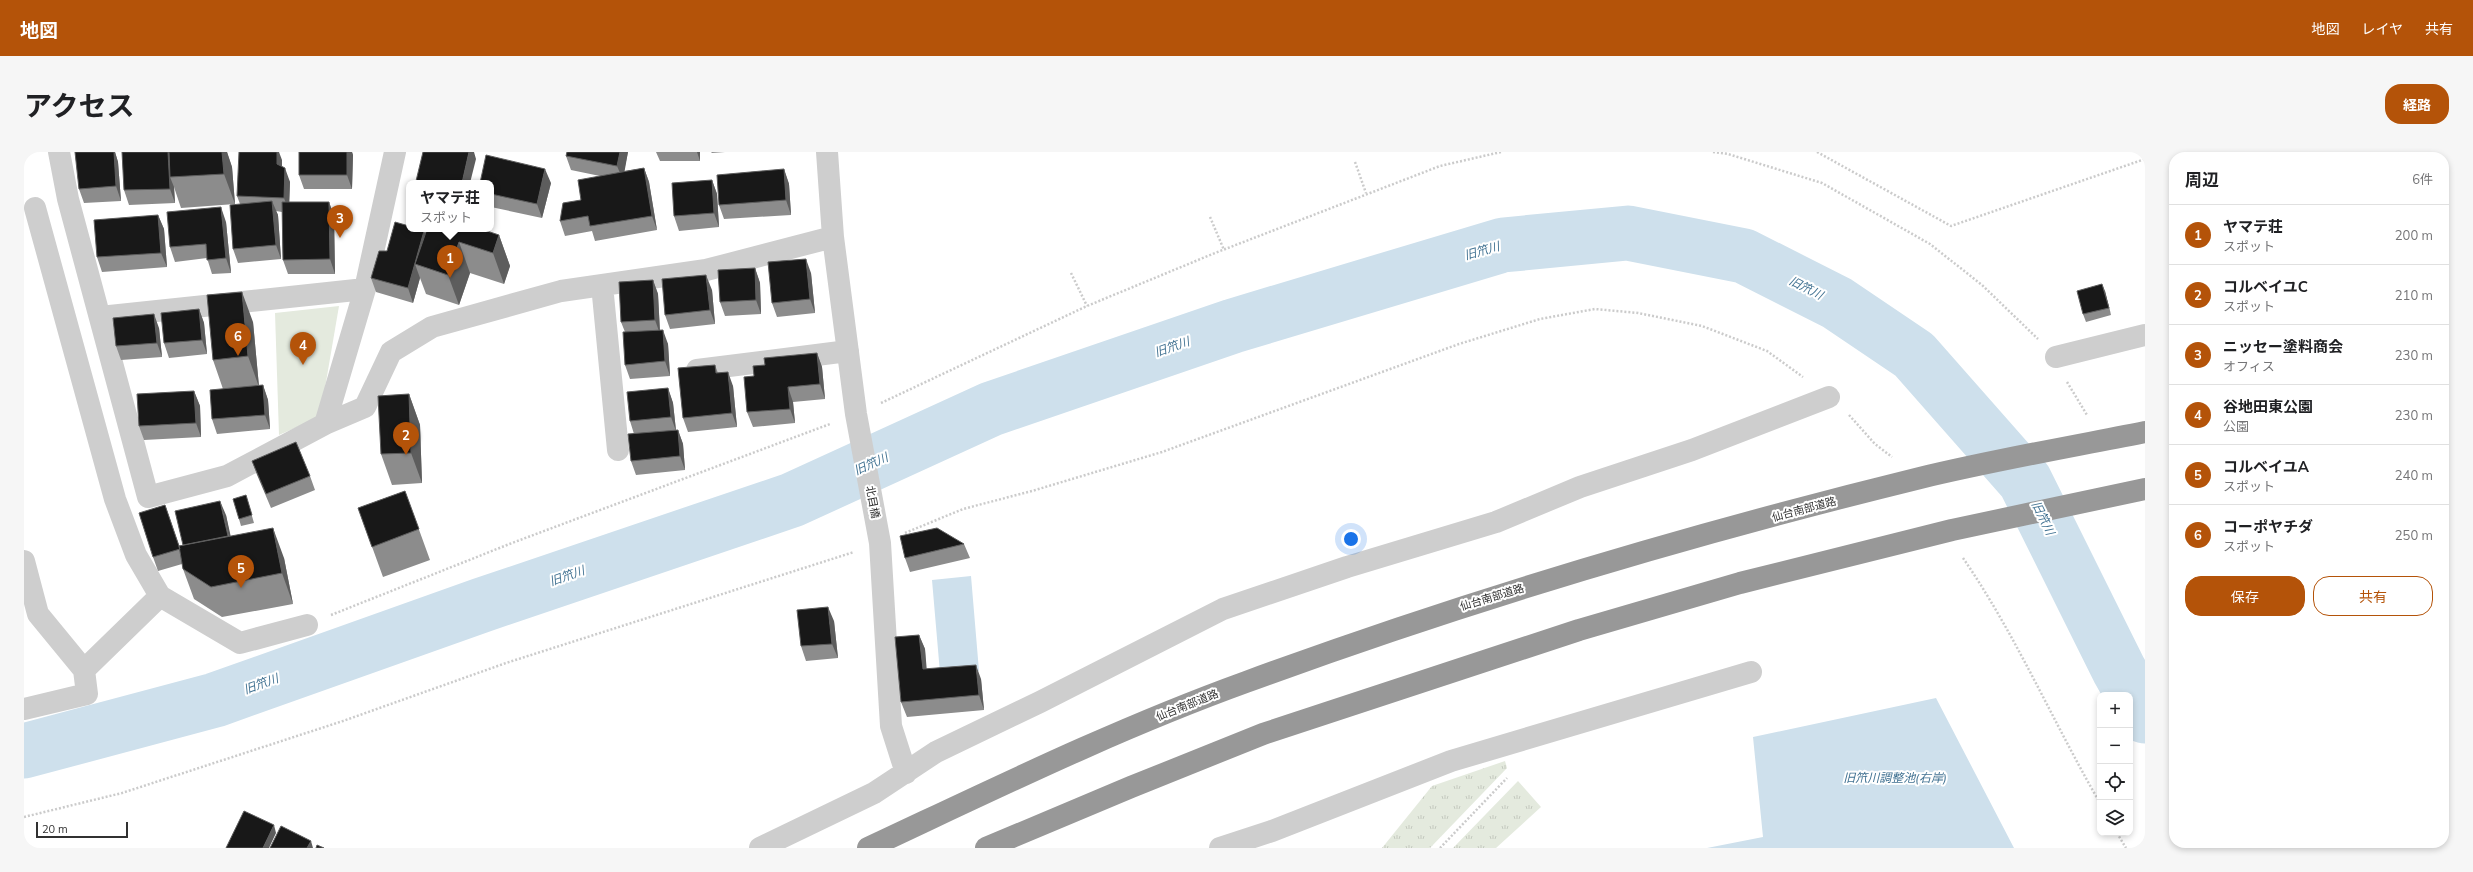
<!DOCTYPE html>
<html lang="ja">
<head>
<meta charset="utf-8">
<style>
  body { margin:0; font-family:Mulish,"Noto Sans JP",sans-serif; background:#f6f6f6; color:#202124 }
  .controls { position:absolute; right:12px; bottom:12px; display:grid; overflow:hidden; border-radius:8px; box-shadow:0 2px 6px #0003 }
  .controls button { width:36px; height:36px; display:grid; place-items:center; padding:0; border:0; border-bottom:1px solid #e0e0e0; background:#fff; color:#202124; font:20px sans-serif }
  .scale { position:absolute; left:12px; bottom:10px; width:92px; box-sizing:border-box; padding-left:4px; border:2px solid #313131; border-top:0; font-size:11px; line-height:14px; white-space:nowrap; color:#313131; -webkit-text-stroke:3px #fff; paint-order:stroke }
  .you { position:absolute; left:1327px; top:387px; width:14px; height:14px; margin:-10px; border:3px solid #fff; border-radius:50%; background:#1a73e8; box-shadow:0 0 0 6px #1a73e833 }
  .badge { display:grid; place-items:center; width:26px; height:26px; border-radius:50%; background:#b45309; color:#fff; font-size:13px; font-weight:700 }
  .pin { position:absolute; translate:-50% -33px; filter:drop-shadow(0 1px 2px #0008) }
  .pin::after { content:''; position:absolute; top:21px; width:14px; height:12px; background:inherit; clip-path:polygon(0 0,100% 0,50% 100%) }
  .popup { position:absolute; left:382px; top:28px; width:88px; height:52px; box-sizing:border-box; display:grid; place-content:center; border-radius:8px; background:#fff; filter:drop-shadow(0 1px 3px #0005); font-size:13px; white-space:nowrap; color:#757577 }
  .popup b { font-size:15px; color:#202124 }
  .popup::after { content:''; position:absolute; left:50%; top:100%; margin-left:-8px; border:8px solid transparent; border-top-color:#fff }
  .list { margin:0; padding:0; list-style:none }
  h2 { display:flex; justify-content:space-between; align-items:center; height:52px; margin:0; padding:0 16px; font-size:17px }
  h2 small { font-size:13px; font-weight:400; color:#757577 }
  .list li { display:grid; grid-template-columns:26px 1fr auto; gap:12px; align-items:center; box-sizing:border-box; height:60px; padding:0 16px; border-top:1px solid #e0e0e0 }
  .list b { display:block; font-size:15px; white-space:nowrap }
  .list p { margin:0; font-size:13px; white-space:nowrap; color:#757577 }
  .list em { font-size:13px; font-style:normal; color:#757577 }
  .actions { display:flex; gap:8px; padding:12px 16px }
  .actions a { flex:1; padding:9px 0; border:1px solid #b45309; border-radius:16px; text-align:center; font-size:14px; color:#b45309 }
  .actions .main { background:#b45309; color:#fff }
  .icon { flex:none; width:22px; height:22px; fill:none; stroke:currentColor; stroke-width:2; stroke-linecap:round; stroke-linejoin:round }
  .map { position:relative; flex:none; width:2121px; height:696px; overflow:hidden; border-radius:16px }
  header { display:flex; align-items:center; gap:24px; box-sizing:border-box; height:56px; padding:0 20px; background:#b45309; color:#fff }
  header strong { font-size:19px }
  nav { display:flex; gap:22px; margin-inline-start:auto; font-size:14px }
  .intro { display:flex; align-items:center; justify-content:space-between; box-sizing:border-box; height:96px; padding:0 24px }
  h1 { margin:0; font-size:28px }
  .button { padding:10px 18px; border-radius:16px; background:#b45309; color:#fff; font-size:14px; font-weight:700 }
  main { display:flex; gap:24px; padding:0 24px }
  aside { flex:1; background:#fff; border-radius:16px; box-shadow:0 2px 6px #0003 }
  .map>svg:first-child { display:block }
  .grass { fill:url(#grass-tufts) }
  .park { fill:#e4eade }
  .water { fill:#cee0ec }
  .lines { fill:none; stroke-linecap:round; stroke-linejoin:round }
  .river { stroke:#cee0ec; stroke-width:55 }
  .path { stroke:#cbcbcb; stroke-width:2.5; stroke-dasharray:2 2; stroke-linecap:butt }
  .street { stroke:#cecece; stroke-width:22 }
  .highway { stroke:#989898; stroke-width:22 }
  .wall { fill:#8c8c8c }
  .shaded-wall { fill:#5d5d5d }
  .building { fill:#181818; stroke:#5d5d5d }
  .labels { text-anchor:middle; stroke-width:4; stroke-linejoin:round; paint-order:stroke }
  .street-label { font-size:11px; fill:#313131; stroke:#fff }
  .water-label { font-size:12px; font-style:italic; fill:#417292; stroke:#fff }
</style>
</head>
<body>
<header>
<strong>地図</strong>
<nav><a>地図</a><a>レイヤ</a><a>共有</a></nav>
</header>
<div class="intro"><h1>アクセス</h1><a class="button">経路</a></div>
<main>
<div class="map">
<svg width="2121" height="696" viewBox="0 0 2121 696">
  <defs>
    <pattern id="grass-tufts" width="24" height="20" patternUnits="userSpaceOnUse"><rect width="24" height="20" fill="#e4eade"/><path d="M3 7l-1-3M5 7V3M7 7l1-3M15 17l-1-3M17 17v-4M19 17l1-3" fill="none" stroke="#c4c9bf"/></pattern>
  </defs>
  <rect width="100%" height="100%" fill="#fff"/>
  <path class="grass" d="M 1481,609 L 1483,616 L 1406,696 L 1358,696 L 1408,634 Z
    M 1494,629 L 1517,655 L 1472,696 L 1429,696 Z"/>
  <path class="park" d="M 315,154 L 296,265 L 255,283 L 251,161 Z"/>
  <path class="water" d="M 947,424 L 955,519 L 916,521 L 908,428 Z
    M 1912,546 L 1990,696 L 1683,696 L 1739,685 L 1729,585 Z"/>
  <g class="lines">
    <path class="river" d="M 0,599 L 191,548 L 458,453 L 768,348 L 967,257 L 1209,174 L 1479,93 L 1604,81 L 1720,104 L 1813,151 L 1890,203 L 2001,329 L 2095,518 L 2121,564"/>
    <path class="path" d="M 1689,0 L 1704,2 L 1798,31 L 1906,92 L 1958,133 L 2014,187
      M 1793,0 L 1927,74 L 2121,7
      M 1331,10 L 1342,41
      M 1186,65 L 1200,98
      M 1047,121 L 1063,154
      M 2043,230 L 2063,263
      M 857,251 L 1063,154 L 1191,101 L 1416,14 L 1477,0
      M 1825,263 L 1851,292 L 1868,305
      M 881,381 L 939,357 L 1008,339 L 1138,300 L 1435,192 L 1516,167 L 1571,157 L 1614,161 L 1678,174 L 1743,199 L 1779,225
      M 1939,406 C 1992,483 2029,570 2076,651
      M 307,463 L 488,391 L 806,272
      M 0,665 L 98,641 L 319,569 L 482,511 L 830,400
      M 2093,681 L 2102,696
      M 1416,696 L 1483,626"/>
    <path class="street" d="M 35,0 L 44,47 L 124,345 L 203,324 L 301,272 L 341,255 L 367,200 L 408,175 L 537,139 L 682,118 L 809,85
      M 803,0 L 809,85 L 832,262 L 856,391 L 867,574 L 882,621
      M 578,133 L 594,298
      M 76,165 L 341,137
      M 2032,205 L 2121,183
      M 673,218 L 824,199
      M 301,272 L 341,137 L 371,0
      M 0,409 L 14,462 L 60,518 L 136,444 L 112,403 L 91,347 L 11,56
      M 136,444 L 216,491 L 283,473
      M 0,557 L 63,542 L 60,518
      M 736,696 L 850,641 L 912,600 L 1016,550 L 1199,457 L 1323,415 L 1472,370 L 1556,335 L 1668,298 L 1805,245
      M 1196,696 L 1248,679 L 1427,609 L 1727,520"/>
    <path class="highway" d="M 844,696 C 968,638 1092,577 1222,530 C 1442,449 1668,382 1896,326 C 1970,308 2046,295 2121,280
      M 962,696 L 1107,635 L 1239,582 L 1555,478 L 1716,431 L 1928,378 L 2121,337"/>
  </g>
  <path class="wall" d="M 51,0 L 91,0 L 94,10 L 97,49 L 60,51 L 55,37 Z
    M 98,0 L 203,0 L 208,15 L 211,52 L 157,56 L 150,35 L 151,51 L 105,53 L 100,38 Z
    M 275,0 L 328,0 L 329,3 L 328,37 L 280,37 L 275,23 Z
    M 543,0 L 604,0 L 600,19 L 620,16 L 625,30 L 633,78 L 571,89 L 568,79 L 541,84 L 536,69 L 557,48 L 576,24 L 547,18 L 542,4 Z
    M 632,0 L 676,0 L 676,9 L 636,9 Z
    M 687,0 L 701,0 L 688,1 Z
    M 258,8 L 258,15 L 266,30 L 265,50 L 305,50 L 310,64 L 311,122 L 264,122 L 259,108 L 258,60 L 252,59 L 254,63 L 257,107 L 214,111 L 209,97 L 216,52 L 213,44 Z
    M 760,17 L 765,32 L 767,63 L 700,67 L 695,53 Z
    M 688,28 L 693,42 L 695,75 L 655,79 L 650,64 Z
    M 467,31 L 527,31 L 518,66 L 467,55 Z
    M 134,63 L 140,77 L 143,115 L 78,120 L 73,105 Z
    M 202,70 L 207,121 L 188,122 L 183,106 L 151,110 L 146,95 Z
    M 400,79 L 401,81 L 475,83 L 486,114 L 480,132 L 446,121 L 435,153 L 402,142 L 396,126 L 389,151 L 352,140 L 347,126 L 363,99 Z
    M 731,116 L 736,131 L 737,162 L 701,164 L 696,150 Z
    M 787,121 L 791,161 L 753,165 L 748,151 Z
    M 629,128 L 634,142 L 636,178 L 644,192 L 646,224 L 606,227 L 601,213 L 601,180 L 597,170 Z
    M 688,138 L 691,172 L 646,177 L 641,163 Z
    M 2081,139 L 2087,163 L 2062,170 L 2059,162 Z
    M 175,157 L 180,171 L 183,202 L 145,206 L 140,191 Z
    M 229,170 L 235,234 L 239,233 L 244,248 L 246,277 L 193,282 L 188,267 L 199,237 L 189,208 Z
    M 135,176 L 138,205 L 97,208 L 92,194 Z
    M 793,201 L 798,215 L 801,247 L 769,250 L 771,271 L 729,275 L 723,260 L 730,224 L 741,213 Z
    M 691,213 L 694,221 L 709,234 L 713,275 L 664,280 L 659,266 Z
    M 644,236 L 649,251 L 652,278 L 654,278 L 659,292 L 661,318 L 612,323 L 607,309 L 610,282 L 606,269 Z
    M 170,239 L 176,254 L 177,285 L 120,288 L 115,274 Z
    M 385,242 L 396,273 L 398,331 L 368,333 L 357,302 Z
    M 228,309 L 286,324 L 291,338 L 247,356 L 233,323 Z
    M 381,339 L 406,408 L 359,425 L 334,356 Z
    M 222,343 L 230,371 L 217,374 L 215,367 Z
    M 141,353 L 155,394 L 159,393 L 202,363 L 206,384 L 260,406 L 269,452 L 198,465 L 170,447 L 159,417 L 158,412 L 134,419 L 129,405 Z
    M 940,392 L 946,406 L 886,420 L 881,406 Z
    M 810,469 L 814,506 L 782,509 L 777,494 Z
    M 895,483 L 901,497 L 902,517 L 957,527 L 960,558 L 883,565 L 877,550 Z"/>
  <path class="shaded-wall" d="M 90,0 L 91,0 L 94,10 L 97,49 L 92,34 Z
    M 144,0 L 145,0 L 146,25 L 150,35 L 151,51 L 146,37 Z
    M 198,0 L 203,0 L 208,15 L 211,52 L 200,22 Z
    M 253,0 L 255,0 L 258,8 L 258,27 L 253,12 Z
    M 323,0 L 328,0 L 329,3 L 328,37 L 323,23 Z
    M 445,0 L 450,0 L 452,7 L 446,31 L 438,31 Z
    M 596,0 L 604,0 L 599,28 L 593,14 Z
    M 673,0 L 676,0 L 676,9 Z
    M 261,16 L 266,30 L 265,60 L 260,46 Z
    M 620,16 L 625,30 L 633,78 L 628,64 Z
    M 521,17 L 527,31 L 518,66 L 513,52 Z
    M 760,17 L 765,32 L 767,63 L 762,48 Z
    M 688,28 L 693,42 L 695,75 L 690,61 Z
    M 248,49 L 254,63 L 257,107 L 252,93 Z
    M 305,50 L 310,64 L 311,122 L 306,107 Z
    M 197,55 L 202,70 L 207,121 L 202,106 Z
    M 134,63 L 140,77 L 143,115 L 137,101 Z
    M 400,79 L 405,93 L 391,112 L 396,126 L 389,151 L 384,136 Z
    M 475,83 L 486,114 L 480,132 L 469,101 Z
    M 435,90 L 446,121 L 435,153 L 424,123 Z
    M 782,107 L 787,121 L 791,161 L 786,147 Z
    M 731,116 L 736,131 L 737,162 L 732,148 Z
    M 682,123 L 688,138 L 691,172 L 686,158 Z
    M 629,128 L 634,142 L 636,182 L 631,168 Z
    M 2078,132 L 2081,139 L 2087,163 L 2085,156 Z
    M 218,140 L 229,170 L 235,235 L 224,204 Z
    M 175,157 L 180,171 L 183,202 L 178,188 Z
    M 130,162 L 135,176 L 138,205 L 133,191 Z
    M 639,178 L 644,192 L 646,224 L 641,209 Z
    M 793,201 L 798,215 L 801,247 L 796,232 Z
    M 704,220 L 709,234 L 713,275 L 708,261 Z
    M 239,233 L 244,248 L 246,277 L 241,263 Z
    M 764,235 L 769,250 L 771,271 L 766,257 Z
    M 644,236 L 649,251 L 652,279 L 647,265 Z
    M 170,239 L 176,254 L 177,285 L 172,271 Z
    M 385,242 L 396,273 L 398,331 L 387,301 Z
    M 654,278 L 659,292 L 661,318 L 656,304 Z
    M 196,349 L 202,363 L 210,399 L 205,385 Z
    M 141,353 L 146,367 L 161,411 L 156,397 Z
    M 249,376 L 260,406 L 269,452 L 258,421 Z
    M 804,455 L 810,469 L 814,506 L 808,492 Z
    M 895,483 L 901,497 L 904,532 L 899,517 Z
    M 952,513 L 957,527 L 960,558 L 955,543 Z
    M 250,673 L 252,681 L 245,696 L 239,696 Z
    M 287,689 L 289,696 L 283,696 Z"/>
  <path class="building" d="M 51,0 L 90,0 L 92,34 L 55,37 Z
    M 98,0 L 144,0 L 146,37 L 100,38 Z
    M 145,0 L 198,0 L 200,22 L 146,25 Z
    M 215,0 L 253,0 L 253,12 L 261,16 L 260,46 L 213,44 Z
    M 275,0 L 323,0 L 323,23 L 275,23 Z
    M 399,0 L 445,0 L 438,31 L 399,31 L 392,29 Z
    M 543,0 L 596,0 L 593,14 L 542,4 Z
    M 462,3 L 521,17 L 513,52 L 467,42 L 467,31 L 456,31 Z
    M 620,16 L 628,64 L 566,74 L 564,64 L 536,69 L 539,51 L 557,48 L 554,28 Z
    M 760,17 L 762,48 L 695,53 L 693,23 Z
    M 688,28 L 690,61 L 650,64 L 648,31 Z
    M 248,49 L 252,93 L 209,97 L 206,53 Z
    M 258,50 L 305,50 L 306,107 L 259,108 Z
    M 197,55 L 202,106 L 183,108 L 182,92 L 146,95 L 143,60 Z
    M 134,63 L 137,101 L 73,105 L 70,68 Z
    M 371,70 L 385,74 L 385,77 L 395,77 L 400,79 L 384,136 L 347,126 L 355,99 L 363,99 Z
    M 403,77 L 457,77 L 475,83 L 469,101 L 435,90 L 424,123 L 391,112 Z
    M 782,107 L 786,147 L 748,151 L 744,110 Z
    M 731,116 L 732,148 L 696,150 L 694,118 Z
    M 682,123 L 686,158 L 641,163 L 638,127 Z
    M 629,128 L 631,168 L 597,170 L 595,130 Z
    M 2078,132 L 2085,156 L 2059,162 L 2053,139 Z
    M 218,140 L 224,204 L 189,208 L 183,143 Z
    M 175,157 L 178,188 L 140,191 L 137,161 Z
    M 130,162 L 133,191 L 92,194 L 89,166 Z
    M 639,178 L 641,209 L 601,213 L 599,180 Z
    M 793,201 L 796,232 L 764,235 L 766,257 L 723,260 L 720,225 L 730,224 L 729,214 L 741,213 L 740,206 Z
    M 691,213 L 692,221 L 704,220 L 708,261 L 659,266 L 654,216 Z
    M 239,233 L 241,263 L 188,267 L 186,238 Z
    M 644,236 L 647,265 L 606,269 L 603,240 Z
    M 170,239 L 172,271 L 115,274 L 113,242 Z
    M 385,242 L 387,301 L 357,302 L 354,244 Z
    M 654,278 L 656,304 L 607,309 L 604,282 Z
    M 272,290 L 286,324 L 242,342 L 228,309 Z
    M 381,339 L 395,377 L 348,395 L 334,356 Z
    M 222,343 L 228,363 L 215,367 L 209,347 Z
    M 196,349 L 204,384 L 159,393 L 151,359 Z
    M 141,353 L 156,397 L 129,405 L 115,361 Z
    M 249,376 L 258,421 L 187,435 L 159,417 L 155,394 Z
    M 913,376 L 940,392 L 881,406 L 876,384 Z
    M 804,455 L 808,492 L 777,494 L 773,458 Z
    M 895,483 L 899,517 L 952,513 L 955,543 L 877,550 L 871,485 Z
    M 220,659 L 250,673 L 239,696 L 202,696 Z
    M 257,674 L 287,689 L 283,696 L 246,696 Z
    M 293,693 L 300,696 L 292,696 Z"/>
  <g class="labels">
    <g class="street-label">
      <text transform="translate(849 350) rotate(79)" y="4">北目橋</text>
      <text transform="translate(1780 357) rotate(-15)" y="4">仙台南部道路</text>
      <text transform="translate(1468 445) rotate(-17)" y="4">仙台南部道路</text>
      <text transform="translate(1163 553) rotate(-22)" y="4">仙台南部道路</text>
    </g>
    <g class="water-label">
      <text transform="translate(1458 99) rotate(-16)" y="4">旧笊川</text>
      <text transform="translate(1782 136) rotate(27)" y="4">旧笊川</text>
      <text transform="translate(1148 195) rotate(-19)" y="4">旧笊川</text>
      <text transform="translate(847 312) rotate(-24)" y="4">旧笊川</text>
      <text transform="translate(2019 366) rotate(64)" y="4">旧笊川</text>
      <text transform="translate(543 424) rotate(-19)" y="4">旧笊川</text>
      <text transform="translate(237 532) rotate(-20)" y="4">旧笊川</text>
      <text x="1871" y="630">旧笊川調整池(右岸)</text>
    </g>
  </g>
</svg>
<div class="controls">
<button>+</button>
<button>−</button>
<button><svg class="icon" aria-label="locate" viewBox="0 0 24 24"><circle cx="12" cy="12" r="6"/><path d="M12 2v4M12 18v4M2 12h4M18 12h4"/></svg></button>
<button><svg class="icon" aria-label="layers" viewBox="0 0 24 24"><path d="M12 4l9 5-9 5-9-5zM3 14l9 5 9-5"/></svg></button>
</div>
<div class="scale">20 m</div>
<div class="you"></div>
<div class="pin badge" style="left:426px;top:126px">1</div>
<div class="popup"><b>ヤマテ荘</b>スポット</div>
<div class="pin badge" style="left:382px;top:303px">2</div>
<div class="pin badge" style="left:316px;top:86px">3</div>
<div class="pin badge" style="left:279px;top:213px">4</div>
<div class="pin badge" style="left:217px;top:436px">5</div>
<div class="pin badge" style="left:214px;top:204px">6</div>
</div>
<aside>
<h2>周辺<small>6件</small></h2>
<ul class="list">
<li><span class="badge">1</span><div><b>ヤマテ荘</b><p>スポット</p></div><em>200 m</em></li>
<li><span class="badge">2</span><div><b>コルベイユC</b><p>スポット</p></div><em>210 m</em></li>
<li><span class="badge">3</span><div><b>ニッセー塗料商会</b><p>オフィス</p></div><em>230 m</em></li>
<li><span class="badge">4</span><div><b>谷地田東公園</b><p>公園</p></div><em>230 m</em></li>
<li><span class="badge">5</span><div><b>コルベイユA</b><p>スポット</p></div><em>240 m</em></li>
<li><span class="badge">6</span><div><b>コーポヤチダ</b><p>スポット</p></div><em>250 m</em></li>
</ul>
<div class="actions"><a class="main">保存</a><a>共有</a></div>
</aside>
</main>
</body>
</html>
